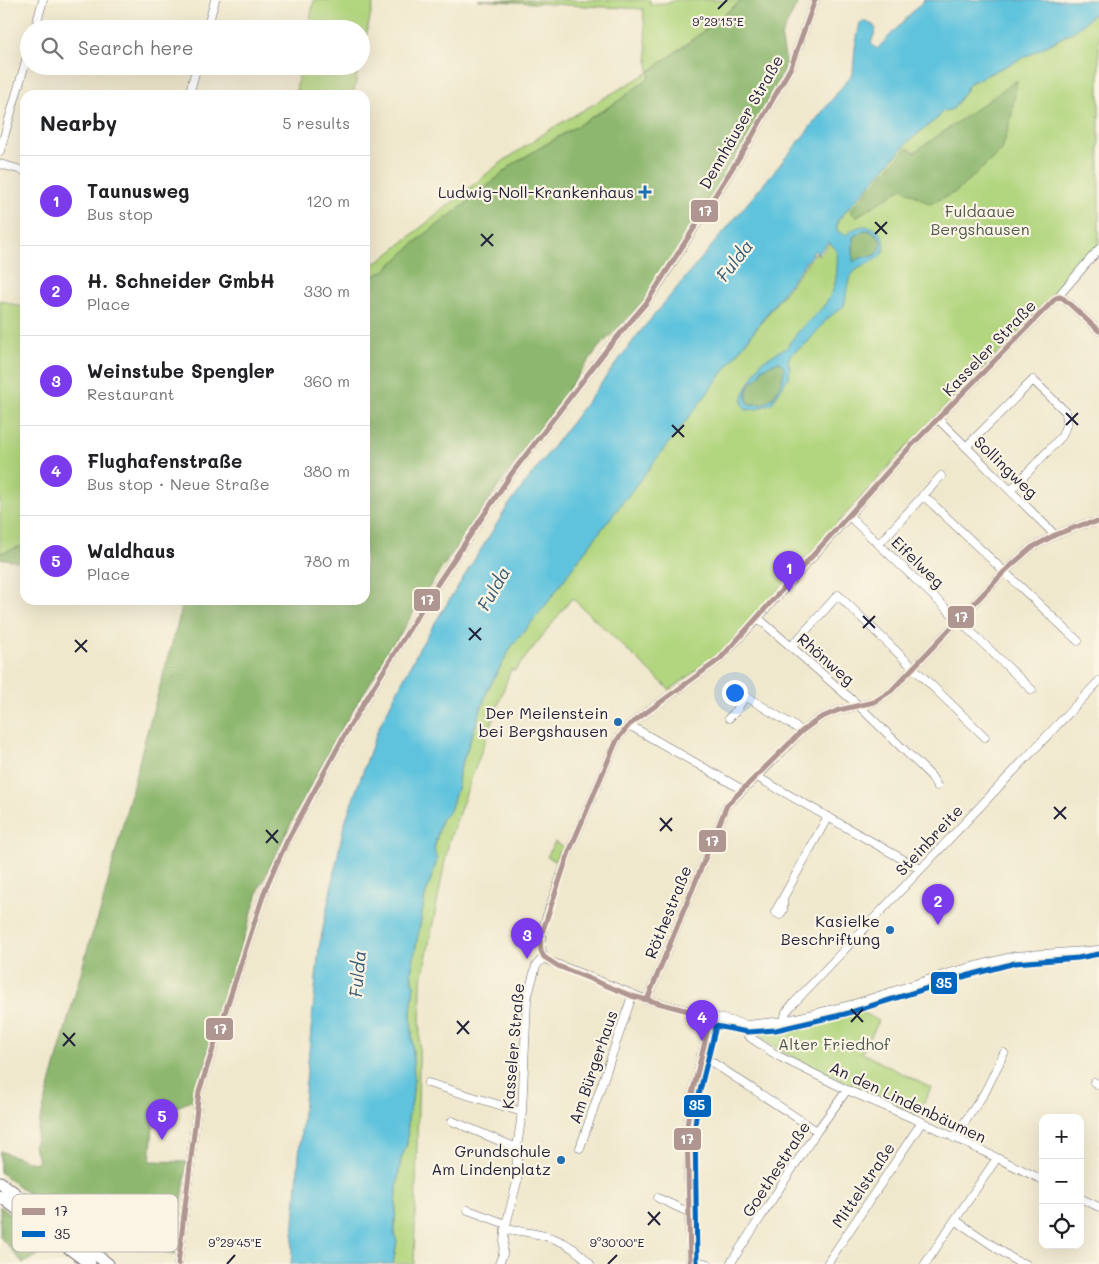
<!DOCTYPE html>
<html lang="en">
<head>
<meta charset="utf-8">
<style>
  body { margin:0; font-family:Mali,sans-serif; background:#f2f2f2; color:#202124 }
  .controls { position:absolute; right:15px; bottom:15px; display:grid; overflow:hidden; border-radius:10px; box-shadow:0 5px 20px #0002 }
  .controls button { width:45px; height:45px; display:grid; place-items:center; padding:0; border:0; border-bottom:1px solid #e0e0e0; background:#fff; color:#202124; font:25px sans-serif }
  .you { position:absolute; left:734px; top:692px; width:18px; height:18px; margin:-12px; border:4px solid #fff; border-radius:50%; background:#1a73e8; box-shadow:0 0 0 8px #1a73e833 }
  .badge { display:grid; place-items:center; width:32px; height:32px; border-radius:50%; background:#7c3aed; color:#fff; font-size:16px; font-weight:700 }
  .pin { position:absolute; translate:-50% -41px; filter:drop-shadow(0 1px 2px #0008) }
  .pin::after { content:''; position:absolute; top:26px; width:18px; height:15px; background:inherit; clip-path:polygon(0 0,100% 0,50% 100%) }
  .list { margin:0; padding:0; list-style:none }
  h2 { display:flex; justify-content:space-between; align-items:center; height:65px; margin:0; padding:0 20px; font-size:21px }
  h2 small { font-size:16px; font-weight:400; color:#757577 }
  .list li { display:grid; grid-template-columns:32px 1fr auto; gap:15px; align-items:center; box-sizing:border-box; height:90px; padding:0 20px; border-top:1px solid #e0e0e0 }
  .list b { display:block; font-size:19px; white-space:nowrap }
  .list p { margin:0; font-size:16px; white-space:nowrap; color:#757577 }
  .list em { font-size:16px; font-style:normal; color:#757577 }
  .icon { flex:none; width:28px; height:28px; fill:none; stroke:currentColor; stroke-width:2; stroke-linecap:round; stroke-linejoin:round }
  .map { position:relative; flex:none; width:1099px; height:1264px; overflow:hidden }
  .search { position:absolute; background:#fff; box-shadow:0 5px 20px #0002; left:20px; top:20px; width:350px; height:55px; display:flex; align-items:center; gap:12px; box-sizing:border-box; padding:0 18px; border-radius:28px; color:#757577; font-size:19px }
  .panel { position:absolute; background:#fff; box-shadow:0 5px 20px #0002; left:20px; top:90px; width:350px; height:515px; border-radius:15px }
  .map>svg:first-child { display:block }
  .green { fill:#b2d67f; stroke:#6a7c5d }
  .forest { fill:#8db76e; stroke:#586c54 }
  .water { fill:#5fc3dd; stroke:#40728c; fill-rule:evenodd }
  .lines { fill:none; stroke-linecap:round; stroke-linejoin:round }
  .minor-casing { stroke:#6a676e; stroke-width:9 }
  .highway-casing { stroke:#6a676e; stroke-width:13 }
  .minor { stroke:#fff; stroke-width:8 }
  .highway { stroke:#fff; stroke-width:11 }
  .bus-1-casing { stroke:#fcf5e5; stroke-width:9 }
  .bus-2-casing { stroke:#fcf5e5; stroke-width:9 }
  .bus-1 { stroke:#b09691; stroke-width:5 }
  .bus-2 { stroke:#0065bd; stroke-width:5 }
  .ticks { fill:none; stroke:#22223b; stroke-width:2 }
  .poi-dot { fill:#1f6fb2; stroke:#fcf5e5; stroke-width:2 }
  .labels { text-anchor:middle; stroke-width:4.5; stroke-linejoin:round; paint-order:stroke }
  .street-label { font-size:16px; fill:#22223b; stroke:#fcf5e5 }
  .poi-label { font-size:16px; fill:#22223b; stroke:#fcf5e5; text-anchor:end }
  .park-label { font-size:16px; fill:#4d584f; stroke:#fcf5e5 }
  .water-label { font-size:18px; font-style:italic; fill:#375a74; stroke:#fcf5e5 }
  .key { fill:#fcf5e5; stroke:#bbb6b2; stroke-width:1 }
  .key-label { font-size:14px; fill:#22223b }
  .ticks-label { font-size:12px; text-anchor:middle; fill:#22223b; stroke:#fcf5e5; stroke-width:4.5; stroke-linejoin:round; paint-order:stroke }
  .line-badge { stroke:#fcf5e5; stroke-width:2 }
  .badge-label { font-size:14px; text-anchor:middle; font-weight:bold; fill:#fff }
</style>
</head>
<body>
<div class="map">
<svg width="1099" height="1264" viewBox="0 0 1099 1264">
  <rect width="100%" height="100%" fill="#fcf5e5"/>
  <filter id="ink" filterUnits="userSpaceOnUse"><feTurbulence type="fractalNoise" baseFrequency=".02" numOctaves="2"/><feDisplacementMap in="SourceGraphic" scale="10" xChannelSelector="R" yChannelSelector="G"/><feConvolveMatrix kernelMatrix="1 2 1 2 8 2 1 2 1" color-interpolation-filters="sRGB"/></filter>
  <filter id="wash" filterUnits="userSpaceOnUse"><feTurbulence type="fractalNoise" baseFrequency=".0096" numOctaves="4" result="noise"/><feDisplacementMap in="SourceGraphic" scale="20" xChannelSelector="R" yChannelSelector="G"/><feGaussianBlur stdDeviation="1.12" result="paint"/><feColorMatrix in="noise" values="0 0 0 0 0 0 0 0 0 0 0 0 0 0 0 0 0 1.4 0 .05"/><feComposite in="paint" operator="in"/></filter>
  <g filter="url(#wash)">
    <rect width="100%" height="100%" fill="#f0e8cd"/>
    <path class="green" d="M 314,0 L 374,0 L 361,58 L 361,29 L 308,29 Z
      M 478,0 L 650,0 L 650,4 L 669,3 L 674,0 L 742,0 L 701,33 L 649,72 L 650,77 L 617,102 L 513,164 L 476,196 L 419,239 L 384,271 L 365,280 L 365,268 L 381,260 L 499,164 L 554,127 L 649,72 L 643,9 Z
      M 1099,9 L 1099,244 L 1058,292 L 898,456 L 723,651 L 670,690 L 572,598 L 515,671 L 511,669 L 449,841 L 421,985 L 414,1264 L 393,1264 L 397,1241 L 394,1234 L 398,1178 L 401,1159 L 407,1144 L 408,1118 L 412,1101 L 414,1078 L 411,1013 L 414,985 L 411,973 L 425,897 L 437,860 L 434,850 L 441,820 L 450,810 L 458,785 L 459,772 L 488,689 L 512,646 L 545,606 L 581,556 L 815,253 L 820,255 C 829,244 838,234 838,220 L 909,141 L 940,116 L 941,112 L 953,109 L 970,83 L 1033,53 L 1076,30 Z
      M 301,66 L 359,66 L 353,95 L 295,95 Z
      M 0,300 L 25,308 L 25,547 L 0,553 Z
      M 555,842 L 567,849 L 565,853 L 560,850 L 555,861 L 547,857 Z
      M 853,1007 L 879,1021 L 862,1053 L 931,1088 L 917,1115 L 862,1091 L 783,1052 L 764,1040 L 754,1029 L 796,1024 Z"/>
    <path class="forest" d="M 742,0 L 799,0 L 781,36 L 786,63 L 784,71 L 747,141 L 645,301 L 598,348 L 493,494 L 433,581 L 339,733 L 296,813 L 259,889 L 194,1100 L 154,1116 L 150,1161 L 187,1162 L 175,1254 L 78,1232 L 0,1172 L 0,1151 L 33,1163 L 39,1161 L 34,1147 L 38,1128 L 90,940 L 100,913 L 145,739 L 182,608 L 156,600 L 365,600 L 365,280 L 384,271 L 419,239 L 476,196 L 513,164 L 617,102 L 650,77 L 649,72 L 701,33 Z
      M 1017,80 L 1011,119 L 1002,150 L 956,192 L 930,204 L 902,188 L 856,217 L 850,211 L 907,148 L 915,152 Z
      M 864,230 C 876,230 888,244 877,254 C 872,258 861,260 854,262 L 853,261 L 853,237 Z
      M 778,361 L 785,366 C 785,378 776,401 762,404 C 758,405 753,404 749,404 L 747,400 L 747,391 L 751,383 L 760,375 L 762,369 Z
      M 19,547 L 25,547 L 25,563 L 0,558 L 0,553 Z
      M 0,1206 L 1,1207 L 52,1248 L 23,1263 L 0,1237 Z"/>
    <path class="water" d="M 924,0 L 1099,0 L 1099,9 L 1076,30 L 1033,53 L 970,83 L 953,109 L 941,112 L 940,116 L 909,141 L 838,220 C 834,229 837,232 846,235 C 851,230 858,226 866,226 C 873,227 878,229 882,236 C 894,260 864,261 853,273 C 846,281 847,297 844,306 L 828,318 L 807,343 L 790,355 L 788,361 L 790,368 L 789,376 L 772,403 L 757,409 L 746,410 L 742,403 L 744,393 L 761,362 L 783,349 L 786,349 C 805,314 837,312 837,265 C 838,254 838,249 828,242 L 820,252 L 817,253 L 815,250 L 703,399 L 581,556 L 545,606 L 512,646 L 488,689 L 459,772 L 458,785 L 450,811 L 441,820 L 434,849 L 437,860 L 425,897 L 411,973 L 414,985 L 411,1013 L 414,1078 L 412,1101 L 408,1118 L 407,1144 L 401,1159 L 398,1178 L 394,1234 L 397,1241 L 393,1264 L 291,1264 L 300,1143 L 319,948 L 344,825 L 378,729 L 420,647 L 508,506 L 640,332 L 797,144 L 853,73 L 855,48 L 860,23 L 864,21 L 873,25 L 876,29 L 871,43 L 877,49 ZM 864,230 C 870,230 874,231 878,236 C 884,243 881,253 873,256 C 869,257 865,256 861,258 C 860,258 855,261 854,262 L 853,261 L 853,237 ZM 778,361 L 784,366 C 785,378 776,401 762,404 C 758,405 753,404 749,404 L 747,400 L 747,391 L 751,383 L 760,375 L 762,369 Z"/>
  </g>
  <g filter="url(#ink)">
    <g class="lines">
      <defs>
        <path id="minor" d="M 35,29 L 43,0
          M 207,29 L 215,0
          M 189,95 L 197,66
          M 0,151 L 29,50
          M 0,164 L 25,171
          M 1099,249 L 1061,293 L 1060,297 L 1056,298 L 909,448 L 865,497 L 849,516 L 758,618 L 720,659 L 629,725 L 617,740 L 569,852 L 545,921 L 540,945 L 544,957 L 549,961 L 647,1000 L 747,1025 L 784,1021 L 851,1005 L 949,973 L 1014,956 L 1099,950
          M 1060,297 L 1064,299 L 1099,331
          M 938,419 L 1055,535
          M 966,447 L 1033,380 L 1066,412 L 1067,423 L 1062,436 L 1011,490
          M 923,495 L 1078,641
          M 849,516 L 1032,690
          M 879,544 L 941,476
          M 758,618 L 859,706 L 931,776 L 937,786
          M 791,647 L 838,595 L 985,737
          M 729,718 L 736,711 L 744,698 L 747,697 L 802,731
          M 629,725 L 743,790
          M 757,777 L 920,869
          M 783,898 L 775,912 L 780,915 L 783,910 L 783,898 L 827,818
          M 647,1000 L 727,805 L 757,777 L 802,731 L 820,718 L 839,710 L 874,702 L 891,691 L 1005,571 L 1031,548 L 1055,535 L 1084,524 L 1099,522
          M 784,1021 L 786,1012 L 792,1005 L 1099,681
          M 747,1025 L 747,1034 L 751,1038 L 778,1056 L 847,1090 L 922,1122 L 1043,1180
          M 701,1055 L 817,1131
          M 1094,1082 L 1099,1085
          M 428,1083 L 522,1112
          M 452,1121 L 517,1148
          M 954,1138 L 985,1092 L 1004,1053
          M 580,1148 L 632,996
          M 658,1198 L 688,1212
          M 1080,1198 L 1099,1207
          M 468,1210 L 506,1224
          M 955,1220 L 1016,1261 L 1026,1264
          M 505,1229 C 540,1234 566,1236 590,1264
          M 690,1259 L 708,1264
          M 178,1264 L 199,1092 L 265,890 L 287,841 L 349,727 L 434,589 L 512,473 L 607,349 L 647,302 L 661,281 L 749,142 L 791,67 L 815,0
          M 499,1264 L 503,1254 L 505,1229 L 517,1182 L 517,1148 L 522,1112 L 527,999 L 536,966 L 544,957
          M 690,1264 L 687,1126 L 691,1098 L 711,1017
          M 730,1264 L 817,1131 L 847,1090
          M 827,1264 L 922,1122
          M 925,1264 L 997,1158"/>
        <path id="highway" d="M 0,1182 L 108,1264
          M 0,1196 L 90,1264"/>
      </defs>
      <use href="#minor" class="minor-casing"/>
      <use href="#highway" class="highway-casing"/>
      <use href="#minor" class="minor"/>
      <use href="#highway" class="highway"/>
      <defs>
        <path id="bus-1" d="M 647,1000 L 727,805 L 802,731 L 820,718 L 839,710 L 874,702 L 891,691 L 1005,571 L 1031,548 L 1055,535 L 1084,524 L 1099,522
          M 711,1017 L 632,996 L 558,966 L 544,957 L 541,951 L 540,939 L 569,852 L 617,740 L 629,725 L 720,659 L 909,448 L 1056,298 L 1060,297 L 1064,299 L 1099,331
          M 178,1264 L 199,1092 L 265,890 L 287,841 L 349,727 L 434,589 L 512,473 L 607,349 L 647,302 L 749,142 L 791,67 L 815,0
          M 690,1264 L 687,1126 L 691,1098 L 711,1017"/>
        <path id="bus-2" d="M 697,1264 L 695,1126 L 698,1099 L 716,1026 L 747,1032 L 776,1030 L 845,1014 L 966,976 L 1015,963 L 1078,958 L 1099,954"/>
      </defs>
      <use href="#bus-1" class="bus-1-casing"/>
      <use href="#bus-2" class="bus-2-casing"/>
      <use href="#bus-1" class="bus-1"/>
      <use href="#bus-2" class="bus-2"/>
    </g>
  </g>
  <path class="ticks" d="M 718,9 L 727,0M 875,222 L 887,234M 481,234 L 493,246M 875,234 L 887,222M 481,246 L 493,234M 1066,413 L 1078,425M 672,425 L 684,437M 1066,425 L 1078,413M 672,437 L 684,425M 863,616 L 875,628M 469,628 L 481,640M 863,628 L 875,616M 75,640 L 87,652M 469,640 L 481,628M 75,652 L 87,640M 1054,807 L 1066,819M 660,818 L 672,831M 1054,819 L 1066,807M 266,830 L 278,843M 660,831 L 672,818M 266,843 L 278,830M 851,1009 L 863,1022M 457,1021 L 469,1034M 851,1022 L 863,1009M 63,1033 L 75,1046M 457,1034 L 469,1021M 63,1046 L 75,1033M 648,1212 L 660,1225M 648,1225 L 660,1212M 227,1264 L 235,1255M 608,1264 L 617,1255"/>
  <g class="poi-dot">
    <path d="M642.5 184.5h5v5h5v5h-5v5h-5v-5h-5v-5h5z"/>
    <circle cx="618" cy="722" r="5"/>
    <circle cx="890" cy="930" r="5"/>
    <circle cx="561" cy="1160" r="5"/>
  </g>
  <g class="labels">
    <g class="street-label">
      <text transform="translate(741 122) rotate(-60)" y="6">Dennhäuser Straße</text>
      <text transform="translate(989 348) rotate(-46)" y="6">Kasseler Straße</text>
      <text transform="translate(1006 467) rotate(44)" y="6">Sollingweg</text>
      <text transform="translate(918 562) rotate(44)" y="6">Eifelweg</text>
      <text transform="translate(826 659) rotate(41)" y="6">Rhönweg</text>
      <text transform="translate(929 840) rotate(-47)" y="6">Steinbreite</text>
      <text transform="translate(668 912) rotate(-68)" y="6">Röthestraße</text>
      <text transform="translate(513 1046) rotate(-85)" y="6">Kasseler Straße</text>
      <text transform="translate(593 1067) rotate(-71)" y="6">Am Bürgerhaus</text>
      <text transform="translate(908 1102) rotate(25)" y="6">An den Lindenbäumen</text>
      <text transform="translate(776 1169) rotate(-57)" y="6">Goethestraße</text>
      <text transform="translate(863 1185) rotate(-56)" y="6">Mittelstraße</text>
    </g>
    <g class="poi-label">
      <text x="634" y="198">Ludwig-Noll-Krankenhaus</text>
      <text x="608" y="719">Der Meilenstein<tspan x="608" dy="18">bei Bergshausen</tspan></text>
      <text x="880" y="927">Kasielke<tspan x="880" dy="18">Beschriftung</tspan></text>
      <text x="551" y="1157">Grundschule<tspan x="551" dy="18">Am Lindenplatz</tspan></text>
    </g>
    <g class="park-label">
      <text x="980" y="217">Fuldaaue<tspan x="980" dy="18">Bergshausen</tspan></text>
      <text x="834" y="1050">Alter Friedhof</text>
    </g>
    <g class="water-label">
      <text transform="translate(735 261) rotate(-52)" y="6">Fulda</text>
      <text transform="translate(494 589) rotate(-60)" y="6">Fulda</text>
      <text transform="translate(358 974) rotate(-85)" y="6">Fulda</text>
    </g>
  </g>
  <rect x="12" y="1194" width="166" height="58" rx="8" class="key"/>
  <rect x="22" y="1208" width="23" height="7" fill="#b09691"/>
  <rect x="22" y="1231" width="23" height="6" fill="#0065bd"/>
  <g class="key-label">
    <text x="54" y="1216">17</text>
    <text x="54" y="1239">35</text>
  </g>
  <g class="ticks-label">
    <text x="718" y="26">9°29'15"E</text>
    <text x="235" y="1247">9°29'45"E</text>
    <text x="617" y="1247">9°30'00"E</text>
  </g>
  <g class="line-badge">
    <rect x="690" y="199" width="29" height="24" rx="5" fill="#b09691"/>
    <rect x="413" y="588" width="28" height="24" rx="5" fill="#b09691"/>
    <rect x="947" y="605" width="28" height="24" rx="5" fill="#b09691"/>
    <rect x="698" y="829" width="29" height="24" rx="5" fill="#b09691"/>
    <rect x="930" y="971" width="28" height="24" rx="5" fill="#0065bd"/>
    <rect x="205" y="1017" width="29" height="24" rx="5" fill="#b09691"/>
    <rect x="683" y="1094" width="29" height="24" rx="5" fill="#0065bd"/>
    <rect x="673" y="1127" width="29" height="24" rx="5" fill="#b09691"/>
  </g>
  <g class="badge-label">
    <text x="705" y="216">17</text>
    <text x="427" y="605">17</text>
    <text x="961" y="622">17</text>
    <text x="712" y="846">17</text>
    <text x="944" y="988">35</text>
    <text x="220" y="1034">17</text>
    <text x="697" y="1110">35</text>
    <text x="687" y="1144">17</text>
  </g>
</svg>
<div class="controls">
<button>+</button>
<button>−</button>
<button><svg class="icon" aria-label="locate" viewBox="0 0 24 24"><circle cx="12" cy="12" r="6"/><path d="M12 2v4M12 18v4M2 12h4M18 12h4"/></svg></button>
</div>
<div class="you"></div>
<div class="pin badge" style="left:789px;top:592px">1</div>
<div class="pin badge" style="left:938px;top:925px">2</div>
<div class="pin badge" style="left:527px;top:959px">3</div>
<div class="pin badge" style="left:702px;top:1041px">4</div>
<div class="pin badge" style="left:162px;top:1140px">5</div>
<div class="search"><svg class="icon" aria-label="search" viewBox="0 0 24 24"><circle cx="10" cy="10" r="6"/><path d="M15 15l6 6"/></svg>Search here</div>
<section class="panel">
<h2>Nearby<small>5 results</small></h2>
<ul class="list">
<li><span class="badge">1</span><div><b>Taunusweg</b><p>Bus stop</p></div><em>120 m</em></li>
<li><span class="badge">2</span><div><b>H. Schneider GmbH</b><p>Place</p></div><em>330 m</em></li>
<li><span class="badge">3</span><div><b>Weinstube Spengler</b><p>Restaurant</p></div><em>360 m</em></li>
<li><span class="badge">4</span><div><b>Flughafenstraße</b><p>Bus stop · Neue Straße</p></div><em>380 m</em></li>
<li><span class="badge">5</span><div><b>Waldhaus</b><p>Place</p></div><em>780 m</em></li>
</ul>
</section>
</div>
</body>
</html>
